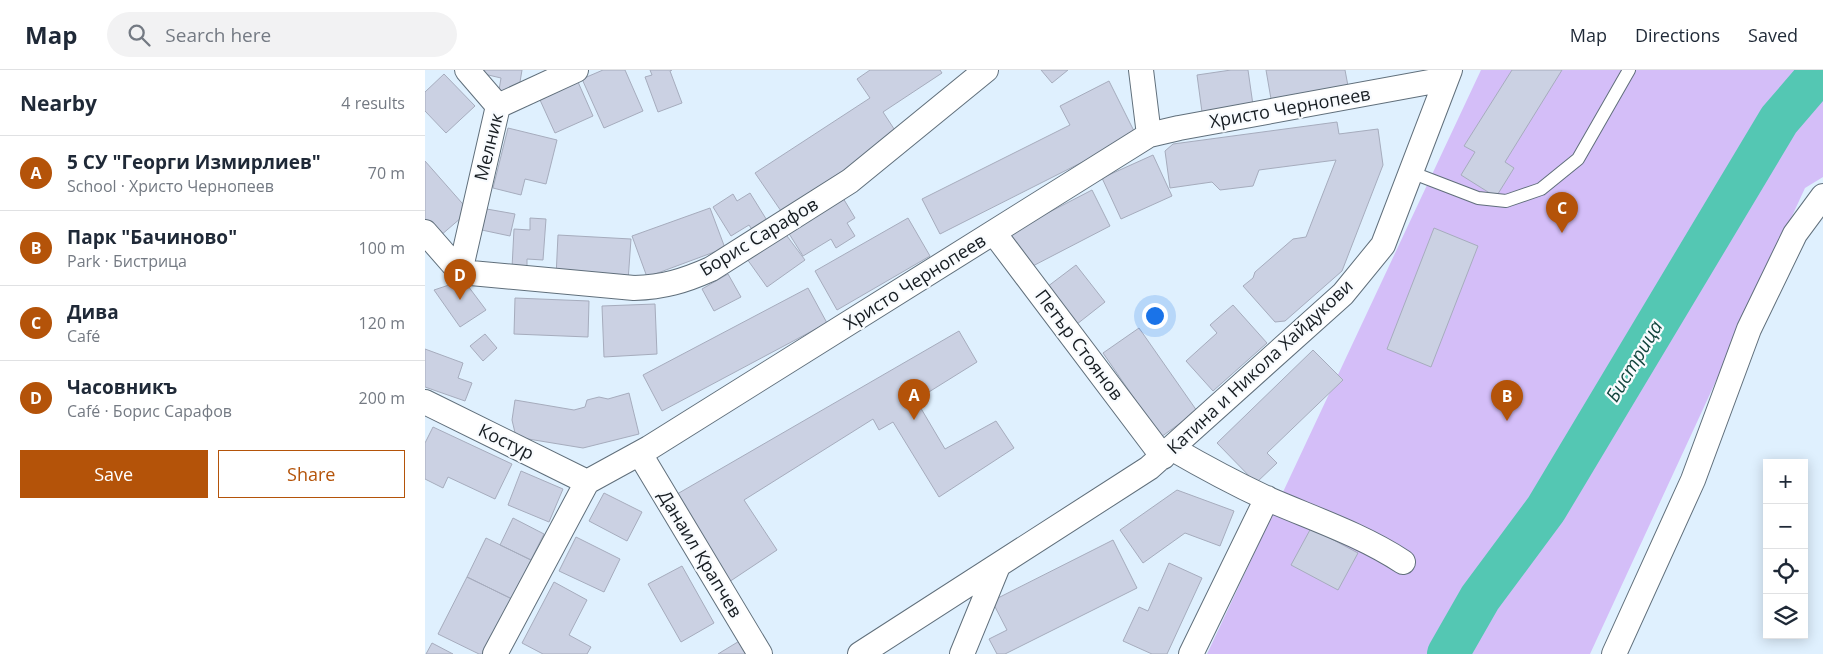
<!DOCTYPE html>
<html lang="en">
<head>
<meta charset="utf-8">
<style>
  body { margin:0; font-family:"Open Sans",sans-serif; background:#f2f2f3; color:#1f2937 }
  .controls { position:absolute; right:15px; bottom:15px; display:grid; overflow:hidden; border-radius:0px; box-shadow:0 2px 12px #0003 }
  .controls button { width:45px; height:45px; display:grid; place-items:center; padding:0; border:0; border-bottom:1px solid #e0e1e3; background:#fff; color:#1f2937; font:25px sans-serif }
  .you { position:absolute; left:729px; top:245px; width:18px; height:18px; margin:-12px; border:4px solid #fff; border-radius:50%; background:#1a73e8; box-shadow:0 0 0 8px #1a73e833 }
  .badge { display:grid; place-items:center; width:32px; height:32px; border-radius:50%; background:#b45309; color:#fff; font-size:16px; font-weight:700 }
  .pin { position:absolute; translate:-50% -41px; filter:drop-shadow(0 1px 2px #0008) }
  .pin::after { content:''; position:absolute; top:26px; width:18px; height:15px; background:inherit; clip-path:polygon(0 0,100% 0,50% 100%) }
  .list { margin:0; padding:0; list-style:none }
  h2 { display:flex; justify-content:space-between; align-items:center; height:65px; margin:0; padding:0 20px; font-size:21px }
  h2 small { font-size:16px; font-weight:400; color:#747a83 }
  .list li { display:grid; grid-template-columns:32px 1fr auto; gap:15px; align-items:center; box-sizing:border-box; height:75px; padding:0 20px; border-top:1px solid #e0e1e3 }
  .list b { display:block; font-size:19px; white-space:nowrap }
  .list p { margin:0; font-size:16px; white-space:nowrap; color:#747a83 }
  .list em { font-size:16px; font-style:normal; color:#747a83 }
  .actions { display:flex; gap:10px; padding:15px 20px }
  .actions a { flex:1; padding:11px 0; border:1px solid #b45309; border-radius:0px; text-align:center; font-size:18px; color:#b45309 }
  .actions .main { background:#b45309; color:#fff }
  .icon { flex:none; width:28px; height:28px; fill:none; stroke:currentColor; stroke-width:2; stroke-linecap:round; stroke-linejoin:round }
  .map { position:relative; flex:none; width:1398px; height:584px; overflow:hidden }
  header { display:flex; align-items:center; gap:30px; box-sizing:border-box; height:70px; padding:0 25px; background:#fff; border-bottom:1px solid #e0e1e3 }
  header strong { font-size:24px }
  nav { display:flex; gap:28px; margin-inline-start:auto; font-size:18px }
  .search { width:350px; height:45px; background:#f2f2f3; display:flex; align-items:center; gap:12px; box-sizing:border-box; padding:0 18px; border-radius:28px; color:#747a83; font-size:19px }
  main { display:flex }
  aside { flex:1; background:#fff }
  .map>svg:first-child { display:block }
  .green { fill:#d4bef8 }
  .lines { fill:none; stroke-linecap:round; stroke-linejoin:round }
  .river { stroke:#54c7b3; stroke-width:42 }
  .building { fill:#cbd1e3; stroke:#a6acbd }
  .lane-casing { stroke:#606f7b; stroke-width:14 }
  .street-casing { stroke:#606f7b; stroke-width:26 }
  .lane { stroke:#fff; stroke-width:12 }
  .street { stroke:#fff; stroke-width:24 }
  .labels { text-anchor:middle; stroke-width:4.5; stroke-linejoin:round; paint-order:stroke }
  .street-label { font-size:18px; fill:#161c21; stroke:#f8fbfe }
  .water-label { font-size:19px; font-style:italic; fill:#13463e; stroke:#f8fbfe }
</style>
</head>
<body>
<header>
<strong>Map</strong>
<div class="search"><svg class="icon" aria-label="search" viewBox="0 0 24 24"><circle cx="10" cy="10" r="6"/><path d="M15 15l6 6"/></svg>Search here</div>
<nav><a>Map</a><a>Directions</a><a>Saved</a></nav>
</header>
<main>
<aside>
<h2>Nearby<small>4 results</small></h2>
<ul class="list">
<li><span class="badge">A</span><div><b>5 СУ &quot;Георги Измирлиев&quot;</b><p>School · Христо Чернопеев</p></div><em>70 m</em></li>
<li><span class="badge">B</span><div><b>Парк &quot;Бачиново&quot;</b><p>Park · Бистрица</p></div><em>100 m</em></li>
<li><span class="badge">C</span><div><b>Дива</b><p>Café</p></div><em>120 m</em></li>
<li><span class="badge">D</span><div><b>Часовникъ</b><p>Café · Борис Сарафов</p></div><em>200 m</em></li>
</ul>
<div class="actions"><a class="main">Save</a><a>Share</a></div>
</aside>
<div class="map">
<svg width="1398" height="584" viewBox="0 0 1398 584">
  <rect width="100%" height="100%" fill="#dff0fe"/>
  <path class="green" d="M 1056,0 L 1398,0 L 1398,107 L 1380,118 L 1165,584 L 782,584 Z"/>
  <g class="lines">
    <path class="river" d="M 1023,584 L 1055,528 L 1121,439 L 1354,50 L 1397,0"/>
  </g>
  <path class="building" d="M 59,0 L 97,0 L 93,24 L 74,20 L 76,8 L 59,4 Z
    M 178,0 L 200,0 L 218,41 L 179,58 L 157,9 Z
    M 225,0 L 247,0 L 245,1 L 257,33 L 233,42 L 220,7 L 227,5 Z
    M 445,0 L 515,0 L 517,3 L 458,42 L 473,65 L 356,141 L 330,103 L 445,28 L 432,9 Z
    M 616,0 L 643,0 L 627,13 Z
    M 806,0 L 823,0 L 828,35 L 777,42 L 772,5 Z
    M 841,0 L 920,0 L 923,16 L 846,29 Z
    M 1087,0 L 1137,0 L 1080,92 L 1089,98 L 1071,127 L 1036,105 L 1050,82 L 1039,76 Z
    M 19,4 L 50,36 L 21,63 L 0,41 L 0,22 Z
    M 684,11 L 711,65 L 515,164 L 497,129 L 645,55 L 635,36 Z
    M 153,12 L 168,46 L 130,63 L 115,30 Z
    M 912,52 L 914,64 L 953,59 L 958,95 L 917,201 L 860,251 L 850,252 L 818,216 L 828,208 L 830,202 L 868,169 L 881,167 L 911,90 L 834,100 L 828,116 L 795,120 L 787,112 L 745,118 L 740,81 L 748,74 Z
    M 83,58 L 132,70 L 121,114 L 100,109 L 96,125 L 68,118 Z
    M 728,85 L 747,126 L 696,149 L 677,108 Z
    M 0,91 L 44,141 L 15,166 L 0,149 Z
    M 667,120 L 685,156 L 602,199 L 584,163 Z
    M 325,123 L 343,152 L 328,161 L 324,155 L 306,166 L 288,137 L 308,124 L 312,131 Z
    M 418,128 L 430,148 L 422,153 L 430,166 L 411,178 L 406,169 L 378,186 L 363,162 Z
    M 56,138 L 90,144 L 85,166 L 52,159 Z
    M 285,138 L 300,178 L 222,207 L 207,166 Z
    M 105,148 L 121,149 L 118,190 L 102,189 L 102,199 L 87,198 L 89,159 L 105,160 Z
    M 483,148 L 505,186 L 412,240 L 390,201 Z
    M 1009,158 L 1053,176 L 1006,297 L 962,279 Z
    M 359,162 L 380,190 L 342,217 L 322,189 Z
    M 133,165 L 206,169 L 203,211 L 131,207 Z
    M 651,195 L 680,232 L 647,258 L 618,220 Z
    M 303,204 L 316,227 L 289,241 L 277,219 Z
    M 24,215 L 43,216 L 61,240 L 35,257 L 9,220 Z
    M 383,218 L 402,253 L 237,341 L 218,305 Z
    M 90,228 L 164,231 L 163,267 L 89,264 Z
    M 230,234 L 232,284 L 179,287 L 177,236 Z
    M 808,235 L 842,273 L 788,321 L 761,291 L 792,263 L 785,255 Z
    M 714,258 L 772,341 L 736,367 L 678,283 Z
    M 534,261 L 552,292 L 491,330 L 520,379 L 571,351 L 589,378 L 514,427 L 468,352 L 454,360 L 448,349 L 319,430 L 352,480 L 298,516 L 247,427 Z
    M 60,264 L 72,278 L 58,291 L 45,276 Z
    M 0,279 L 38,293 L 33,308 L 47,313 L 40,331 L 0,317 Z
    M 888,280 L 918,310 L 842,383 L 852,393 L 831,413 L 792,373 Z
    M 204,323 L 214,364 L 158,378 L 91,367 L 87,350 L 90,330 L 149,340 L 160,337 L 162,330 L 174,327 L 183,329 Z
    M 8,357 L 87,394 L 70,429 L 23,407 L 18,418 L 0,409 L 0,373 Z
    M 96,401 L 138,419 L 124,452 L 83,435 Z
    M 752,420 L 809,441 L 795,476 L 760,463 L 718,493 L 695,460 Z
    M 179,423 L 217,442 L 202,471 L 164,451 Z
    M 88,448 L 119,464 L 106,490 L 75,475 Z
    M 886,458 L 933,483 L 913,520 L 866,495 Z
    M 151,467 L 195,489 L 179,522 L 134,501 Z
    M 61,468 L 106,490 L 87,529 L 42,507 Z
    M 688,470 L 712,518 L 580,584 L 572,584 L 564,569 L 582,560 L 567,531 Z
    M 744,493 L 777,508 L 742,584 L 727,584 L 698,571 L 714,537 L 723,541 Z
    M 257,496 L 289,553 L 256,572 L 223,514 Z
    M 42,507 L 87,529 L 60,584 L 54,584 L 13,564 Z
    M 129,512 L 162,530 L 144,565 L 166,577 L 162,584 L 118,584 L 97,573 Z
    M 316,570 L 324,584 L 293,584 Z
    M 7,573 L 28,584 L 1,584 Z"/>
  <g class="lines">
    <defs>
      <path id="lane" d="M 988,103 L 1053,128 L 1081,131 L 1116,119 L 1153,89 L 1204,0"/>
      <path id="street" d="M 42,0 L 73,36
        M 716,0 L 724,65
        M 73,36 L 151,0
        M 0,162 L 35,202
        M 569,163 L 738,387
        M 35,202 L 209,218 C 239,217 259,211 286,199 L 425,111 L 561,0
        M 35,202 L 73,36
        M 0,332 L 162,412
        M 748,379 C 779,397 811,414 843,429 C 889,449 937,465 978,492
        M 215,384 L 335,584
        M 70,584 L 162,412 L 224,378 L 724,65 L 754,58 L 1021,9
        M 435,584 L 724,398 L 918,224 L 958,175 L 1025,0
        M 537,584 L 573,496
        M 766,584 L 842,428
        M 1189,584 L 1268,410 L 1324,259 L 1370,164 L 1398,126"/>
    </defs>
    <use href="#lane" class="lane-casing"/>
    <use href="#street" class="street-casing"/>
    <use href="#lane" class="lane"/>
    <use href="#street" class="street"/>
  </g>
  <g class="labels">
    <g class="street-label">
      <text transform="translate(865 38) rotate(-10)" y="6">Христо Чернопеев</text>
      <text transform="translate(64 77) rotate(-76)" y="6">Мелник</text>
      <text transform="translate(334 167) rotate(-31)" y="6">Борис Сарафов</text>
      <text transform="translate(490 212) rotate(-32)" y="6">Христо Чернопеев</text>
      <text transform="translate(654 275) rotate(53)" y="6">Петър Стоянов</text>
      <text transform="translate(835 297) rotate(-43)" y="6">Катина и Никола Хайдукови</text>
      <text transform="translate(81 372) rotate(26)" y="6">Костур</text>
      <text transform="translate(275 484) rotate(59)" y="6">Данаил Крапчев</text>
    </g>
    <g class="water-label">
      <text transform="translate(1209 291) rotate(-59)" y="7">Бистрица</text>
    </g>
  </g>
</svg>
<div class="controls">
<button>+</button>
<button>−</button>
<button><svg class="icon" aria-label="locate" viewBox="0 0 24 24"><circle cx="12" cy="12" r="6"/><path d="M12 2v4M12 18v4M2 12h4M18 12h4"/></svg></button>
<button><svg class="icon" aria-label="layers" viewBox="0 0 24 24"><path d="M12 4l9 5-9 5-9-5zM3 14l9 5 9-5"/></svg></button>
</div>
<div class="you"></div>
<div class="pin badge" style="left:489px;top:350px">A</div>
<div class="pin badge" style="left:1082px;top:351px">B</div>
<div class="pin badge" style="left:1137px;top:163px">C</div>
<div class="pin badge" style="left:35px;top:230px">D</div>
</div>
</main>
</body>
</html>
